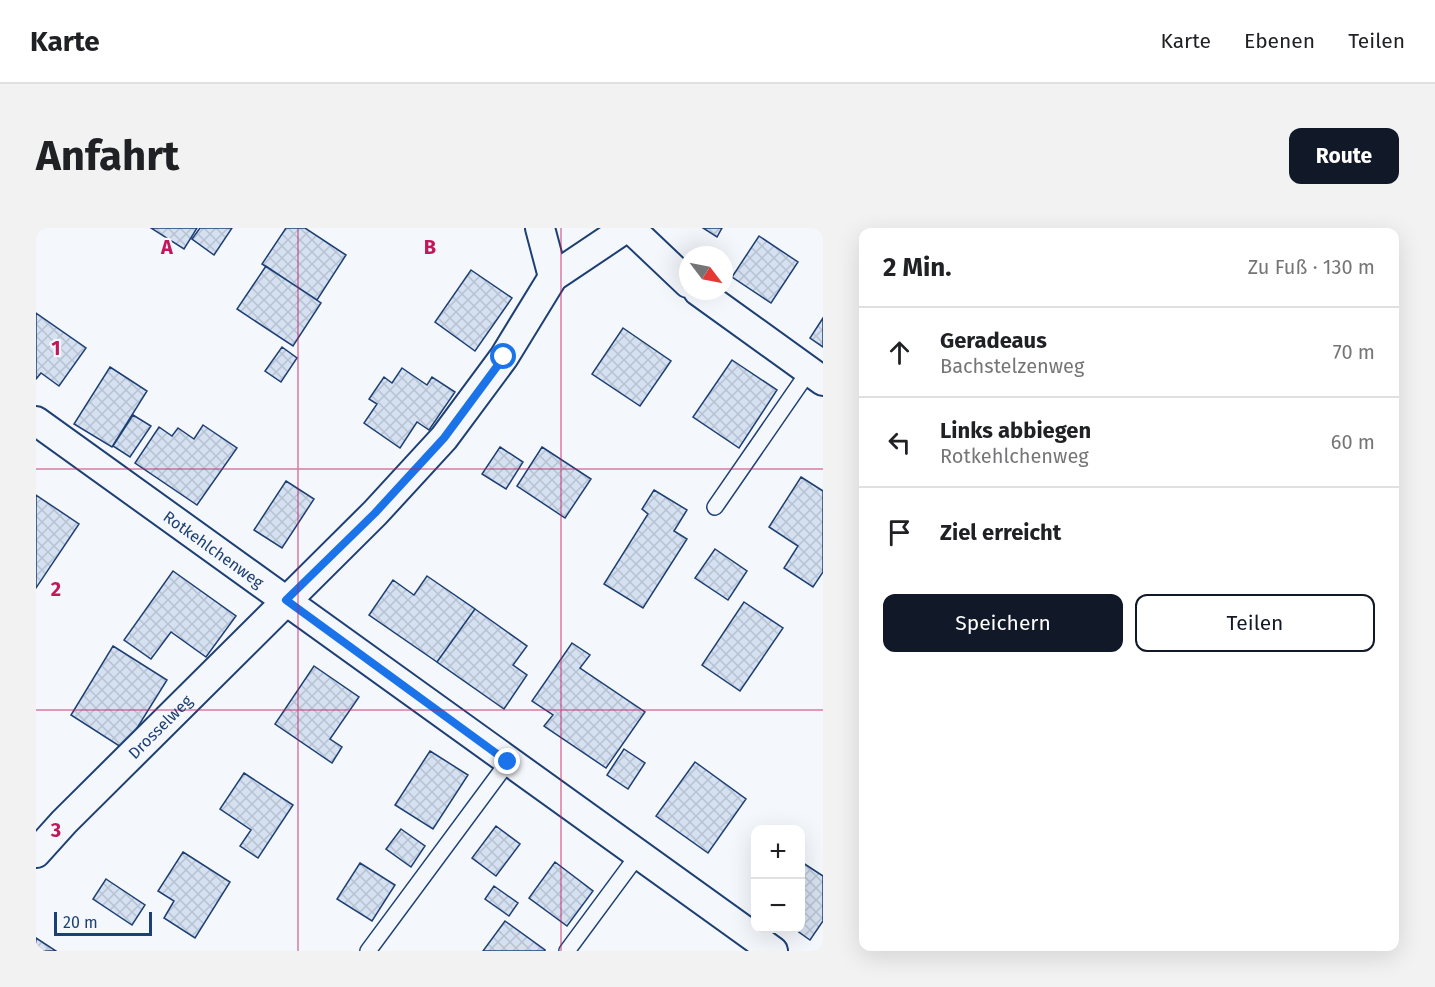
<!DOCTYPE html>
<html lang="de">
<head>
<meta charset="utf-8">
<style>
  body { margin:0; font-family:"Fira Sans",sans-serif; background:#f2f2f2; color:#202124 }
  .controls { position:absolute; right:18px; bottom:18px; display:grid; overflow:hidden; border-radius:12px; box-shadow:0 6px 24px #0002 }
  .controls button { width:54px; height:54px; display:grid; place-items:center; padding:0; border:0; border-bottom:2px solid #e0e0e0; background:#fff; color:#202124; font:30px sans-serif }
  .compass { position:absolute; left:643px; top:18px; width:54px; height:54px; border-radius:50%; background:#fff; box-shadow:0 6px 24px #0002; rotate:122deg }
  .scale { position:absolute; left:18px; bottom:15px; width:98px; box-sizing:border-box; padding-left:6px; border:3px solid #1d3f73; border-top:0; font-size:16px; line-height:21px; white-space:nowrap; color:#1d3f73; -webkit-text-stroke:4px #f4f7fb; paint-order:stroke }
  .stop { position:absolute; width:18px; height:18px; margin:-14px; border:4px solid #1a73e8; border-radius:50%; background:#fff }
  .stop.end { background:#1a73e8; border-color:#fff; box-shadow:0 2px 6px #0008 }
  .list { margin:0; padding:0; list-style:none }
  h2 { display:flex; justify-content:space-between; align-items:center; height:78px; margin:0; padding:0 24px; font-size:26px }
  h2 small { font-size:20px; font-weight:400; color:#757577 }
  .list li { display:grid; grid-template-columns:39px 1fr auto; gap:18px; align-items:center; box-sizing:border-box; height:90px; padding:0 24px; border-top:2px solid #e0e0e0 }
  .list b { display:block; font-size:22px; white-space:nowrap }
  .list p { margin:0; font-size:20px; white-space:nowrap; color:#757577 }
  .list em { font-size:20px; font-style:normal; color:#757577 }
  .actions { display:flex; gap:12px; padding:18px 24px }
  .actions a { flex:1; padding:14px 0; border:2px solid #111827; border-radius:12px; text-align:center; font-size:21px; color:#111827 }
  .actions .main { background:#111827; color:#fff }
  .icon { flex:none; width:33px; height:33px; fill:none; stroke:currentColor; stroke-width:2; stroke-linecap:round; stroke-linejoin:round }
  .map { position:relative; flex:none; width:787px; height:723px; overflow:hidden; border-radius:12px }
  header { display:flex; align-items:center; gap:36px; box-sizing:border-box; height:84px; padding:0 30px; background:#fff; border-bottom:2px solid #e0e0e0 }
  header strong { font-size:28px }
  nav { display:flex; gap:33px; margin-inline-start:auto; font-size:21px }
  .intro { display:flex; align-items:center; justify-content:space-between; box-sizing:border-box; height:144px; padding:0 36px }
  h1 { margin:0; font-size:42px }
  .button { padding:15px 27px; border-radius:12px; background:#111827; color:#fff; font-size:21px; font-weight:700 }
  main { display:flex; gap:36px; padding:0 36px }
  aside { flex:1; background:#fff; border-radius:12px; box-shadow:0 6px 24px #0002 }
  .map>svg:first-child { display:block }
  .building { fill:url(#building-cross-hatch); stroke:#1d3f73; stroke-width:1.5 }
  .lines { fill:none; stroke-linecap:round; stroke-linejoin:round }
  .service-casing { stroke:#1d3f73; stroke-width:18 }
  .minor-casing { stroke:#1d3f73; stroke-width:32 }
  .service { stroke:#f4f7fb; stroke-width:15 }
  .minor { stroke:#f4f7fb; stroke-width:28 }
  .route { stroke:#1a73e8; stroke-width:8 }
  .grid { fill:none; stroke:#c2185b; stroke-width:1.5; stroke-opacity:0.55 }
  .labels { text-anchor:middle; stroke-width:4.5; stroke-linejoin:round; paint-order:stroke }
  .street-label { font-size:16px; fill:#1d3f73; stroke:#f4f7fb }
  .grid-label { font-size:20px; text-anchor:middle; font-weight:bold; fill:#c2185b; stroke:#f4f7fb; stroke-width:4.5; stroke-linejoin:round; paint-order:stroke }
</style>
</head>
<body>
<header>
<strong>Karte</strong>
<nav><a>Karte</a><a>Ebenen</a><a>Teilen</a></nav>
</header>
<div class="intro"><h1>Anfahrt</h1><a class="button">Route</a></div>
<main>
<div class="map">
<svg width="787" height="723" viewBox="0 0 787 723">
  <defs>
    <pattern id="building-cross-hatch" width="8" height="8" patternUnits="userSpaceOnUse" patternTransform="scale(1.5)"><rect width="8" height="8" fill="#d5e0f0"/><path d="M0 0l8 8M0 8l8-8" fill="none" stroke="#b6c1d1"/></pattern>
  </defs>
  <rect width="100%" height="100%" fill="#f4f7fb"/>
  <path class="building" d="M 115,0 L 161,0 L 148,21 Z
    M 164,0 L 196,0 L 178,27 L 156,11 Z
    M 250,0 L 269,0 L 310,27 L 281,72 L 226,36 Z
    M 667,0 L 686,0 L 681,9 Z
    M 723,8 L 762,34 L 735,75 L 696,49 Z
    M 230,38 L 285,75 L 257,118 L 201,81 Z
    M 435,42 L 476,70 L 439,123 L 399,94 Z
    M 0,85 L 50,120 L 23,158 L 5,145 L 0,151 Z
    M 787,90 L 787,119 L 774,110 Z
    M 587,100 L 635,133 L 604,178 L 556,146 Z
    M 246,119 L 261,130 L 245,154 L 229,143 Z
    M 696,132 L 741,162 L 703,220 L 657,189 Z
    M 74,139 L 111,163 L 76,219 L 38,196 Z
    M 366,140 L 391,157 L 396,149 L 419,164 L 393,202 L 381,194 L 364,220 L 328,195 L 341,176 L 333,171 L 348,149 L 356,155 Z
    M 97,187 L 115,198 L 94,229 L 77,218 Z
    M 167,197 L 201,220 L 161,277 L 99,235 L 123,199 L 136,208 L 142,200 L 158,211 Z
    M 464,219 L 487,234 L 470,261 L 446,246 Z
    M 506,219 L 555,251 L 529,290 L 481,258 Z
    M 765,249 L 787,263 L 787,344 L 777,359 L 748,340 L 762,318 L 733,299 Z
    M 250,253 L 278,271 L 246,320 L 218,302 Z
    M 618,262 L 651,282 L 638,303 L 651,311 L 607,380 L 568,356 L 612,286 L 606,281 Z
    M 0,267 L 43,296 L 0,360 Z
    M 679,321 L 711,343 L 692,372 L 659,350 Z
    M 137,343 L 200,388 L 170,429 L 135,404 L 115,431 L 88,412 Z
    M 391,348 L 439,381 L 401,434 L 333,387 L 357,352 L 378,367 Z
    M 708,374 L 747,400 L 704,463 L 666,437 Z
    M 439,381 L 491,418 L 477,437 L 491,447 L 468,481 L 401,434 Z
    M 536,415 L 554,427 L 544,440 L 609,484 L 570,540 L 508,498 L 517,487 L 496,473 Z
    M 77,418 L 131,452 L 88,521 L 35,487 Z
    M 278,438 L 323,469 L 294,511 L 306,519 L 296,535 L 239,496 Z
    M 588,521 L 609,535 L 592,561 L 571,547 Z
    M 394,523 L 432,547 L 397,601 L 359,577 Z
    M 659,534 L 710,571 L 672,625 L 620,588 Z
    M 208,545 L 257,577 L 222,630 L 204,618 L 215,602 L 184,581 Z
    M 460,598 L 484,616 L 460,648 L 436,630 Z
    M 365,601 L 389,618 L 375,639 L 350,621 Z
    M 147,624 L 194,654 L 159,710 L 128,690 L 138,673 L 122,663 Z
    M 764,633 L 787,648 L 787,693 L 774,712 L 757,700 L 764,700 Z
    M 519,634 L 557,663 L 531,698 L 493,670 Z
    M 324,635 L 359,657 L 336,693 L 301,671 Z
    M 70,651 L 109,677 L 96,697 L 57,671 Z
    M 458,658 L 482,675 L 473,688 L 449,671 Z
    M 469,693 L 509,722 L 509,723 L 447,723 Z
    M 0,710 L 20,723 L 0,723 Z"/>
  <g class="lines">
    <defs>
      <path id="service" d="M 679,279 L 773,143
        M 332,723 L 472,534
        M 531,723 L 602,627"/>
      <g id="minor">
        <path d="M 504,0 L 517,49"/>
        <path d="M 594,0 L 652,55"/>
        <path d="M 662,63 L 787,153"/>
        <path id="s1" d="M 0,193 C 246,370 491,548 737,723"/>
        <path id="s2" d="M 0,625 L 28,594 L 339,285 L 408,210 L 468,129 L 517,49 L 590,0"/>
      </g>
    </defs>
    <use href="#service" class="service-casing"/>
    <use href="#minor" class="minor-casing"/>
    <use href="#service" class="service"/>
    <use href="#minor" class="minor"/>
  </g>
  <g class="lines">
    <path class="route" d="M 468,129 L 408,210 L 339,285 L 250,372 L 472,534"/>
  </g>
  <path class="grid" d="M 262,0 L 262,723M 525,0 L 525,723M 0,241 L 787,241M 0,482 L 787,482"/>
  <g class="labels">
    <g class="street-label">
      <text dy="6" stroke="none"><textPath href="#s1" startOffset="219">Rotkehlchenweg</textPath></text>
      <text dy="6" stroke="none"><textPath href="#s2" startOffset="177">Drosselweg</textPath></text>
    </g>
  </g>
  <g class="grid-label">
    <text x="131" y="26">A</text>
    <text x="394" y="26">B</text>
    <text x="20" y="127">1</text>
    <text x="20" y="368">2</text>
    <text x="20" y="609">3</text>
  </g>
</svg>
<div class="controls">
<button>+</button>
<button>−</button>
</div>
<svg class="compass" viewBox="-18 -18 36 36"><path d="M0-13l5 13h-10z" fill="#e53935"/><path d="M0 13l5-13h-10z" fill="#757577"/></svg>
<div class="scale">20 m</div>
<div class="stop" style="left:468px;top:129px"></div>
<div class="stop end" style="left:472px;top:534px"></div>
</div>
<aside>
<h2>2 Min.<small>Zu Fuß · 130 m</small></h2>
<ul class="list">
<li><svg class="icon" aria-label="ahead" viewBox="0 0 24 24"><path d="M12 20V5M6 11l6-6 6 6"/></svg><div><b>Geradeaus</b><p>Bachstelzenweg</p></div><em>70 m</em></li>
<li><svg class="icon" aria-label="left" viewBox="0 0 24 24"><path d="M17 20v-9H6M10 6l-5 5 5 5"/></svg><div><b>Links abbiegen</b><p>Rotkehlchenweg</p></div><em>60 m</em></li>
<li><svg class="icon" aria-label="arrive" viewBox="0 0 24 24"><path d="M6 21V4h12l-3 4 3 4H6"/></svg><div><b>Ziel erreicht</b></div></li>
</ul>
<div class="actions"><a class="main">Speichern</a><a>Teilen</a></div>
</aside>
</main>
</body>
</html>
